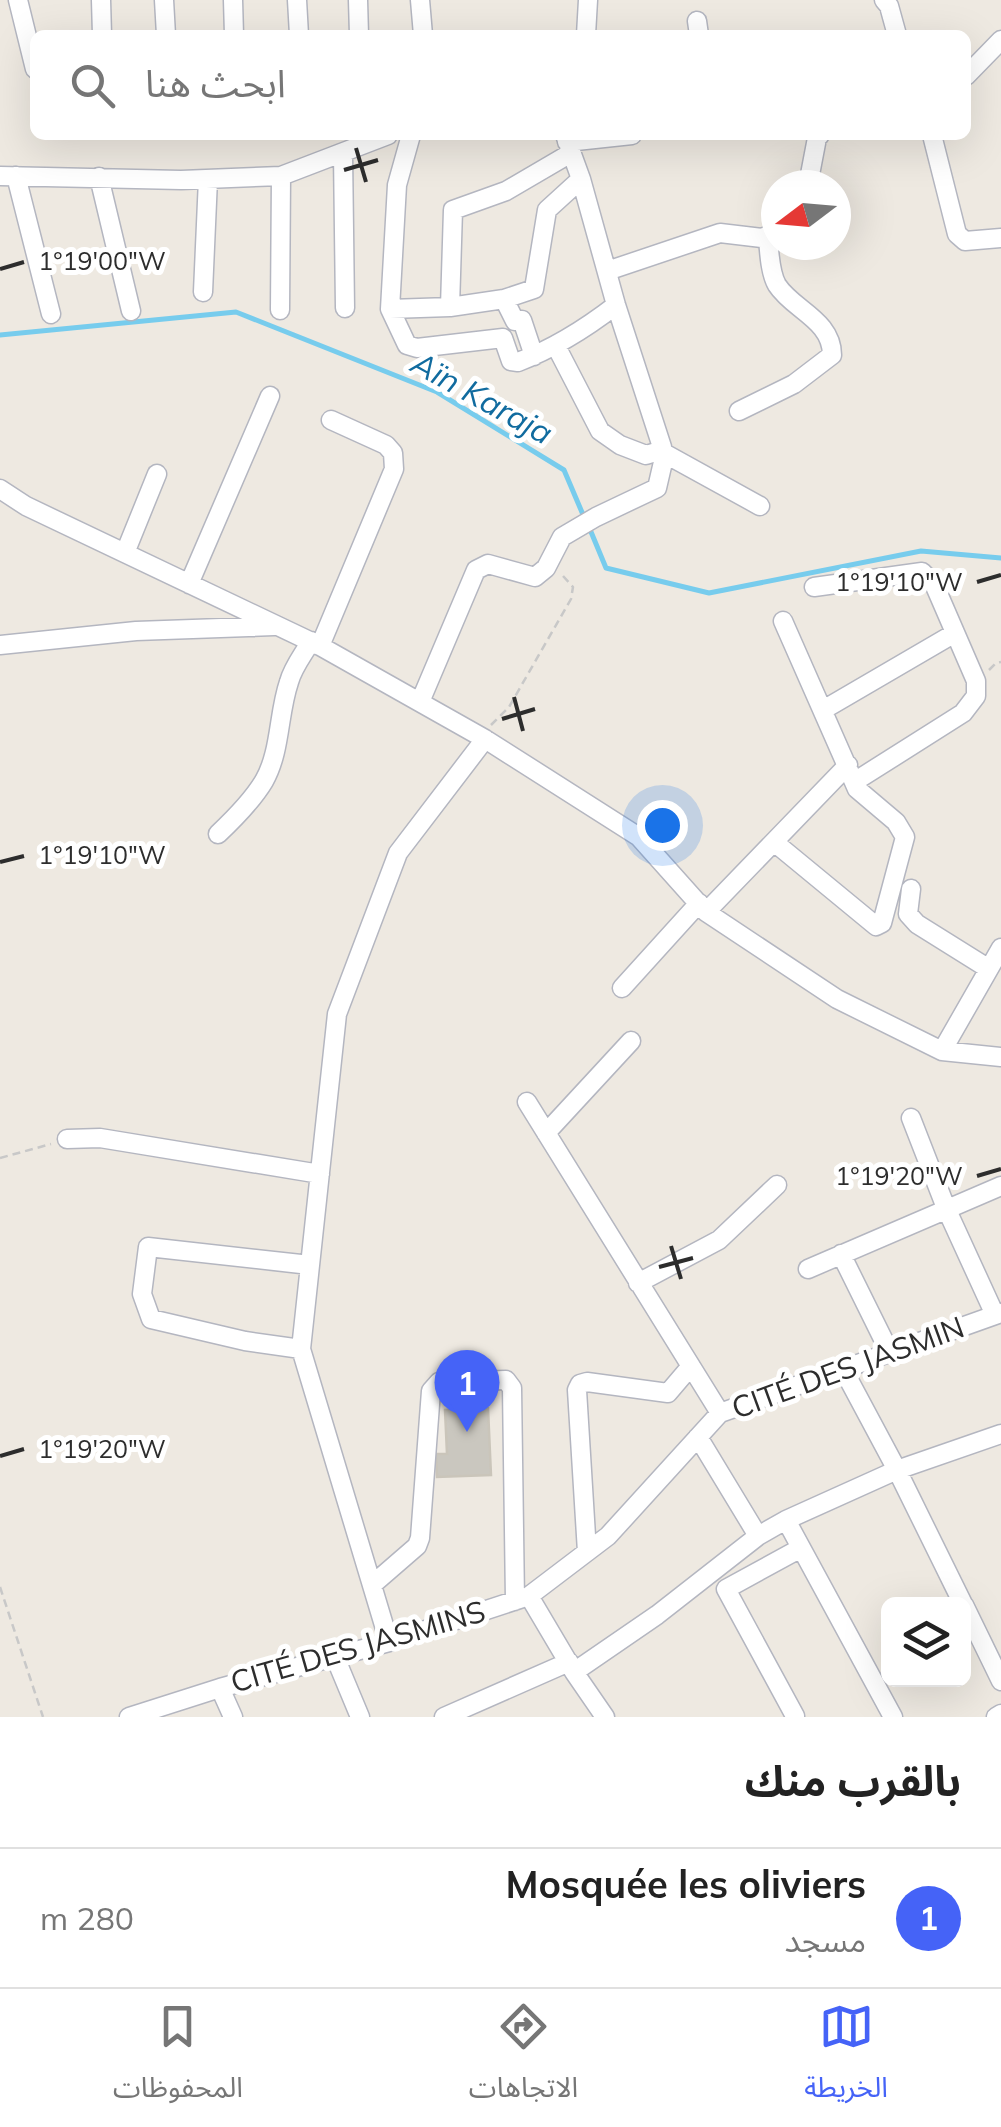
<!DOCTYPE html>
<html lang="ar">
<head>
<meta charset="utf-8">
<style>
  body { margin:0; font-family:Mulish,"Noto Sans Arabic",sans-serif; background:#f6f6f6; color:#222; direction:rtl }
  .controls { position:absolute; right:30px; bottom:30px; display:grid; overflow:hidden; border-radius:15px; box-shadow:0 10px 40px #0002 }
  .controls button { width:90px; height:90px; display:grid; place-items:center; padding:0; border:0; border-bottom:2px solid #e0e0e0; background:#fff; color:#222; font:50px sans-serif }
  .compass { position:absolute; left:761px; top:170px; width:90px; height:90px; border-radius:50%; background:#fff; box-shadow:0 10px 40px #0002; rotate:254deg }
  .you { position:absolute; left:662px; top:825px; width:35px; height:35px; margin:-25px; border:8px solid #fff; border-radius:50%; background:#1a73e8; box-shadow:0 0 0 15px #1a73e833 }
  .badge { display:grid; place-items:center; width:65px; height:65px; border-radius:50%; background:#4563f7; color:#fff; font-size:32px; font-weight:700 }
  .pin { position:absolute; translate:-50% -82px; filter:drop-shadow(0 2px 5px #0008) }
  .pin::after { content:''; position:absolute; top:52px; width:35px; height:30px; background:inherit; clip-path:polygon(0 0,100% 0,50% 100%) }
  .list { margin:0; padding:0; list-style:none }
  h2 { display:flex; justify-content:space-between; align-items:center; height:130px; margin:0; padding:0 40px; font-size:42px }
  h2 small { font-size:32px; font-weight:400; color:#767676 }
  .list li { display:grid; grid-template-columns:65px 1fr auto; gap:30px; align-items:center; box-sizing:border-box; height:140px; padding:0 40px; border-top:2px solid #e0e0e0 }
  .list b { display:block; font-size:38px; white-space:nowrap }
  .list p { margin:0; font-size:32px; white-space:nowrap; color:#767676 }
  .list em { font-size:32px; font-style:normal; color:#767676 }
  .icon { flex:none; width:55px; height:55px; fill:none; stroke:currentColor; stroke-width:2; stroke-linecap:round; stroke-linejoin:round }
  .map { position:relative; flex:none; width:1001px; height:1717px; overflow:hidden; direction:ltr }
  .search { position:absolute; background:#fff; box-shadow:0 10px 40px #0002; left:30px; right:30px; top:30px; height:110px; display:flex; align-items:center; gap:25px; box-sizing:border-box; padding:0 35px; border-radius:15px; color:#767676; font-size:38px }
  .sheet { height:270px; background:#fff }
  nav { display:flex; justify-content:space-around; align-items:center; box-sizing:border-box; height:140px; border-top:2px solid #e0e0e0; background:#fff; font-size:28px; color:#767676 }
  nav a { display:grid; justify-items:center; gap:5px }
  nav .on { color:#4563f7 }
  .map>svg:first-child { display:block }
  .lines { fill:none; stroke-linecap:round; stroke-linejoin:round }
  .stream { stroke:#77cced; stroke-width:5 }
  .building { fill:#cac7bf; stroke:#cac5ba; stroke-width:2.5 }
  .minor-casing { stroke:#b4b6c0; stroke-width:21 }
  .path { stroke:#c8c8c8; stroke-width:2.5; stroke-dasharray:8 5; stroke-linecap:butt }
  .minor { stroke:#fff; stroke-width:18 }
  .ticks { fill:none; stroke:#2d2d2d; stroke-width:4 }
  .labels { text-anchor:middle; stroke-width:10; stroke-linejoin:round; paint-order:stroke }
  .street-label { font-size:30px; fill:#2d2d2d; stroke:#fff }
  .water-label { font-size:32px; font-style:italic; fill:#106b9f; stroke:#fff }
  .ticks-label { font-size:25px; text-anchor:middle; fill:#2d2d2d; stroke:#fff; stroke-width:10; stroke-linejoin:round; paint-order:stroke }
</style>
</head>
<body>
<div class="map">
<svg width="1001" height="1717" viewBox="0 0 1001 1717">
  <rect width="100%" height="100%" fill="#eee9e1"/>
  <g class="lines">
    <path class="stream" d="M 0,335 L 236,312 L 437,392 L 564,470 L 584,517
      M 589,527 L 606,568 L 709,593 L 921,551 L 1001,558"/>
  </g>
  <path class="building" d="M 488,1408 L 491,1475 L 437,1477 L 436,1454 L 447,1454 L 445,1410 Z"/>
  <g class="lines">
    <defs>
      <path id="minor" d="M 18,0 L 35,69
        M 101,0 L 102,35
        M 164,0 L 166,35
        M 233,0 L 234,35
        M 297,0 L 299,35
        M 358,0 L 359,35
        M 420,0 L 423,35
        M 884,0 L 889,6 L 897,35
        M 697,21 L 699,35
        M 586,35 L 588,0
        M 966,76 L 1001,40
        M 411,135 L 397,185 L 390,309 L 450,307 L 453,210 L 506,191 L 571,153
        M 932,135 L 957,234 L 965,241 L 1001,238
        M 567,142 L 632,135
        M 343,154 L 345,308
        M 0,176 L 181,180 L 281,176 L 388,135
        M 16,176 L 51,314
        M 99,177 L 131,311
        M 808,185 L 817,138 L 820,135
        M 607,271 L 720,233 L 762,238 L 776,232
        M 203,292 L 208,179
        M 504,299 L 515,321 L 522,320 L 534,356
        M 450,307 L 504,299 L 534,289 L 547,210 L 581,179
        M 390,309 L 407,345 L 417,348 L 503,338 L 511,361 L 518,362 C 555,348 585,329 616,305
        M 280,310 L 281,176
        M 556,346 L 600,431 L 620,445 L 646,455 L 656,452 L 662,447
        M 739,411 L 794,384 L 832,355 C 832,320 793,310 777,285 C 770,273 769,251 768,237
        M 662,452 L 760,506
        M 0,489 L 26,506 L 320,646 L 485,739 L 639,837 L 706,912 L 837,999 L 942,1051 L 1001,1057
        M 125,553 L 157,474
        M 189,584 L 270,396
        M 814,587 L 922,572 L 934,584 L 976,681 L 976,696 L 963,713 L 854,782
        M 0,645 L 136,631 L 274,626
        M 320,646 L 394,469 L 393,453 L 386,445 L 331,420
        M 420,702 L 476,570 L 488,564 L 535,577 L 546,568 L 562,537 L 596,517 L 657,488 L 663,462 L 662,447 L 616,305 L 581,179 L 565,135
        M 823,710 L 955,633
        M 218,834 C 235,818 252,801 264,781 C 281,751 278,714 289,682 C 293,667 303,655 311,641
        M 774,842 L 876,926 L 882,923 L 905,837 L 896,822 L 857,789 L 783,621
        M 911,889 L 908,914 L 917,924 L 989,969
        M 706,912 L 848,765
        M 622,988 L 699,903
        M 942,1051 L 1001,948
        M 527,1102 L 720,1413
        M 911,1118 L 946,1208 L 995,1315
        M 546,1133 L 631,1041
        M 67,1139 L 100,1138 L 320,1174
        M 841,1254 L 890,1353
        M 808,1269 L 1001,1186
        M 638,1283 L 719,1240 L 777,1185
        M 301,1349 L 245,1341 L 151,1319 L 142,1294 L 148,1247 L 310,1265
        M 843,1369 L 897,1470 L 963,1604
        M 698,1437 L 758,1536
        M 587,1552 L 577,1390 L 580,1384 L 587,1382 L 668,1393 L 691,1366
        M 372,1585 L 417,1546 L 420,1538 L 431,1391 L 439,1382 L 506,1380 L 512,1388 L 515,1601
        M 529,1596 L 574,1672 L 605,1717
        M 964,1605 L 1001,1681
        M 389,1642 L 301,1349 L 337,1014 L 398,853 L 485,739
        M 335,1657 L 360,1717
        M 574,1672 L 657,1615 L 758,1536 L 786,1520
        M 220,1688 L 233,1717
        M 795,1716 L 726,1589 L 801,1548
        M 129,1717 L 220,1688 L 389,1642 L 529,1596 L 608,1536 L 720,1413 L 1001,1313
        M 444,1717 L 569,1662
        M 893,1717 L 786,1520 L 897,1470 L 1001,1434
        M 996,1717 L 1001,1714"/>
    </defs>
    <use href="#minor" class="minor-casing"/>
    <path class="path" d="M 989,670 L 996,663 L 1001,662
      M 491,725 L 509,707 L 571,599 L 573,587 L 563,576
      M 0,1158 L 51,1144
      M 0,1587 L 43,1717"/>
    <use href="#minor" class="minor"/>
  </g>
  <path class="ticks" d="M 356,148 L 366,182M 344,170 L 378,160M 0,269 L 24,262M 977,582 L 1001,575M 514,697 L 523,731M 502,719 L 535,709M 0,862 L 24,856M 977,1176 L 1001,1169M 671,1246 L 681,1279M 659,1267 L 693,1258M 0,1456 L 24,1449"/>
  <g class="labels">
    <g class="street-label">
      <text transform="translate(848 1368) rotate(-20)" y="10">CITÉ DES JASMIN</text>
      <text transform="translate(358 1647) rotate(-16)" y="10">CITÉ DES JASMINS</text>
    </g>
    <g class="water-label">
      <text transform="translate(482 398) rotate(29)" y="11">Aïn Karaja</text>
    </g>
  </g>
  <g class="ticks-label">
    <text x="102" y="270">1°19'00"W</text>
    <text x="899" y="591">1°19'10"W</text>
    <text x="102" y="864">1°19'10"W</text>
    <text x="899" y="1185">1°19'20"W</text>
    <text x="102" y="1458">1°19'20"W</text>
  </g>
</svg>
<div class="controls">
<button><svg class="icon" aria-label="layers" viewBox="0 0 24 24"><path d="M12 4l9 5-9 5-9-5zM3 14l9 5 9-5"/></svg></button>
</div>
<svg class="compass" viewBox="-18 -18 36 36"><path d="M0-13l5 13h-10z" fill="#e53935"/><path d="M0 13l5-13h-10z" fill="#767676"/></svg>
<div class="you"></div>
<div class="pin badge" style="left:467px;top:1432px">1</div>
<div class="search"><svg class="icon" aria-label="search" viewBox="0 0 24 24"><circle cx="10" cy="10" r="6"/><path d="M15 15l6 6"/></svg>ابحث هنا</div>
</div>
<section class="sheet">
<h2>بالقرب منك<small></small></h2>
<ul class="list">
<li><span class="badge">1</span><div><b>Mosquée les oliviers</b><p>مسجد</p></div><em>280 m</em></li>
</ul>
</section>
<nav>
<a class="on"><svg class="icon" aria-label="map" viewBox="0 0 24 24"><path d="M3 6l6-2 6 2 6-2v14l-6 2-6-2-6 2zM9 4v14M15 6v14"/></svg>الخريطة</a>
<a><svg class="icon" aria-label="directions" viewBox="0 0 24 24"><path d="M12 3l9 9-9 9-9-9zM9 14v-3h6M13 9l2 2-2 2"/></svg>الاتجاهات</a>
<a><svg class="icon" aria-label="saved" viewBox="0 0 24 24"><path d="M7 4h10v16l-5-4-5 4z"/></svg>المحفوظات</a>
</nav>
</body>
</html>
